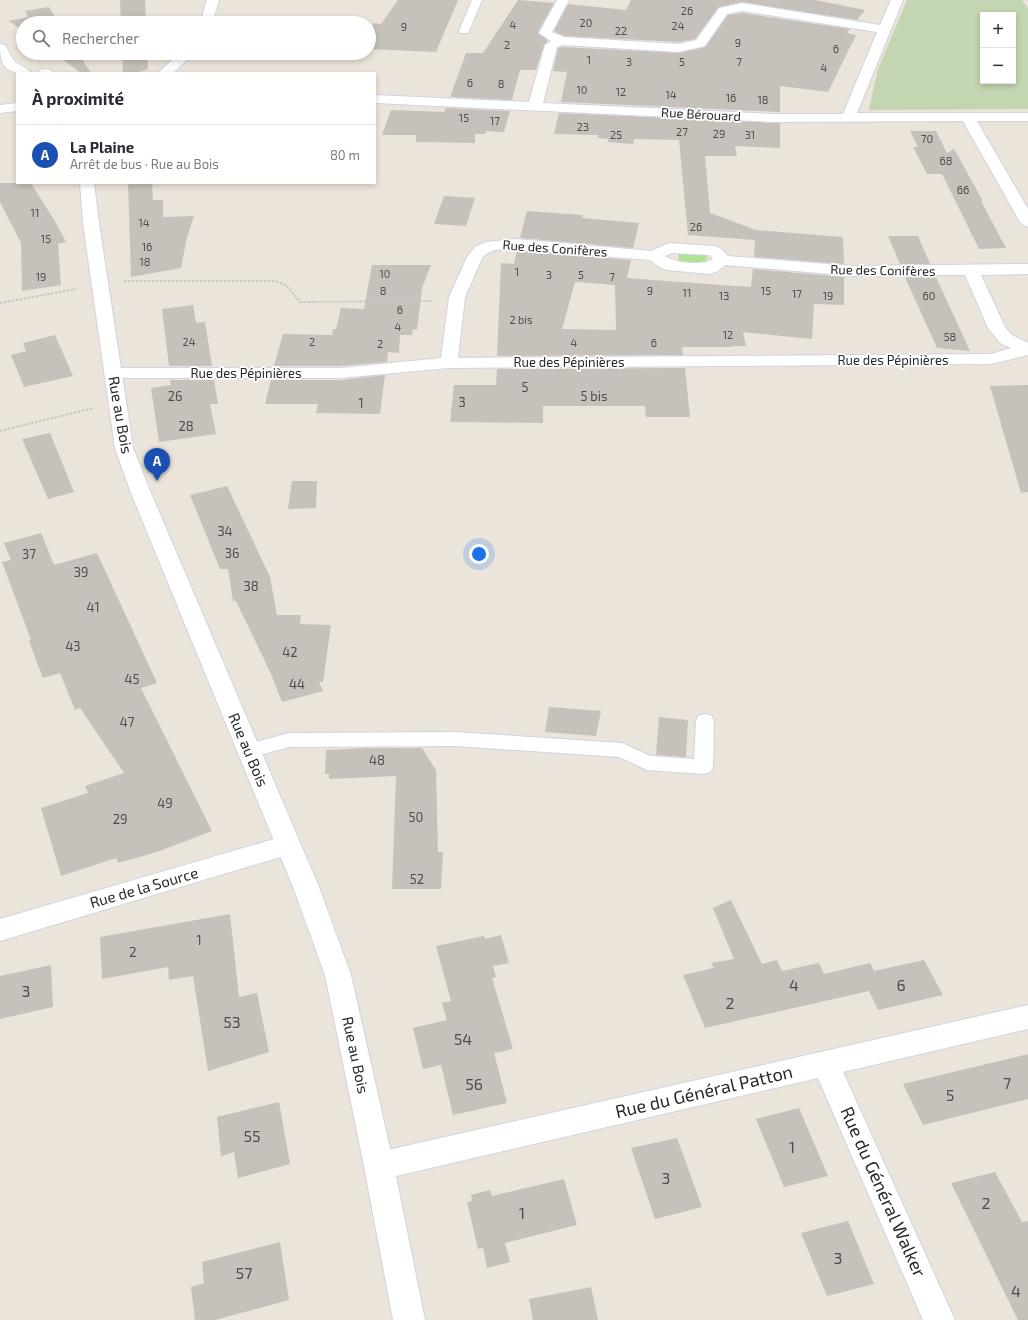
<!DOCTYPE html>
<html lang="fr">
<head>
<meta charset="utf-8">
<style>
  body { margin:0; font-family:"Exo 2",sans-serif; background:#f7f7f7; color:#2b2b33 }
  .controls { position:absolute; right:12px; top:12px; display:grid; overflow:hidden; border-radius:0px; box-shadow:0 2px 6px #0003 }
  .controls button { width:36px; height:36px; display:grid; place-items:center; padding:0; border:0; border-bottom:1px solid #e1e1e2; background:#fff; color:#2b2b33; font:20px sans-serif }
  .you { position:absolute; left:479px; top:554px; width:14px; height:14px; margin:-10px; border:3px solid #fff; border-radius:50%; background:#1a73e8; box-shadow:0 0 0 6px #1a73e833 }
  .badge { display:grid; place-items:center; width:26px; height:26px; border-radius:50%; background:#375cfb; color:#fff; font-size:13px; font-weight:700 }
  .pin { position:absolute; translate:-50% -33px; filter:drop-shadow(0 1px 2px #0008) }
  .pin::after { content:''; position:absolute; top:21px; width:14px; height:12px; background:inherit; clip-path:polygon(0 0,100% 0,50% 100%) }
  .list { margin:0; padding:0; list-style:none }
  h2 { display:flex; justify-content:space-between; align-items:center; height:52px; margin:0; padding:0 16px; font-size:17px }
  h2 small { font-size:13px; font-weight:400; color:#7c7c81 }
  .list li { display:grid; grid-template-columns:26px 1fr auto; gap:12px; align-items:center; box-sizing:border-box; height:60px; padding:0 16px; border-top:1px solid #e1e1e2 }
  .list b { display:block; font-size:15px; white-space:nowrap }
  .list p { margin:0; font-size:13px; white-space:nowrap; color:#7c7c81 }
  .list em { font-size:13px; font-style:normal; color:#7c7c81 }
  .icon { flex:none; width:22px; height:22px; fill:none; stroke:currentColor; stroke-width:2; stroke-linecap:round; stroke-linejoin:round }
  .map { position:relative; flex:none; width:1028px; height:1320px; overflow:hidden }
  .search { position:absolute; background:#fff; box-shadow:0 2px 6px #0003; left:16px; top:16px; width:360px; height:44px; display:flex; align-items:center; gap:10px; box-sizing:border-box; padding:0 14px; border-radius:22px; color:#7c7c81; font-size:15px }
  .panel { position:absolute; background:#fff; box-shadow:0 2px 6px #0003; left:16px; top:72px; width:360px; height:112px; border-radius:0px }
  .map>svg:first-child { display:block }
  .green { fill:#b0e395 }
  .cemetery { fill:#c3d5b1; fill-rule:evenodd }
  .building { fill:#c6c1ba; fill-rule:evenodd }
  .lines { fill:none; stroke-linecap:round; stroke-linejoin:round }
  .service-casing { stroke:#cfd3e2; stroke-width:2 }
  .minor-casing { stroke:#cfd3e2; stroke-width:2 }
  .secondary-casing { stroke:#cfd3e2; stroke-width:2 }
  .path { stroke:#c7c7c7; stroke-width:2; stroke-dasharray:2.5 1.5; stroke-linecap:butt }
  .service { fill:#fff; fill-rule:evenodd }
  .minor { fill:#fff; fill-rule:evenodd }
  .secondary { fill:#fff; fill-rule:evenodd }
  .labels { text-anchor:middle; stroke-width:3.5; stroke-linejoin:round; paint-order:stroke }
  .far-number-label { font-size:11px; fill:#504e4c }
  .far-street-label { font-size:13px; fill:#282828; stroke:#fff }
  .number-label { font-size:13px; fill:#504e4c }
  .street-label { font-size:15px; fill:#282828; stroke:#fff }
  .near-number-label { font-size:16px; fill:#504e4c }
  .near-street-label { font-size:18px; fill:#282828; stroke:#fff }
</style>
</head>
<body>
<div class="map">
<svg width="1028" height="1320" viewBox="0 0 1028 1320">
  <rect width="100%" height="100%" fill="#ebe4da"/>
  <path class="green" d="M 679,253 L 707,255 L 706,265 L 678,263 Z"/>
  <path class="cemetery" d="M 907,0 L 1022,0 L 1028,8 L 1028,109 L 869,110 L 878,69 ZM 983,15 L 1013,15 L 1013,81 L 983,81 Z"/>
  <path class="building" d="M 120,0 L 145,0 L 146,23 L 121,23 Z
    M 398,0 L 458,0 L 436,52 L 369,49 L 369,33 L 374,23 L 381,24 Z
    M 518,0 L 554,3 L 538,32 L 548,41 L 544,45 L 536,70 L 520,70 L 512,100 L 450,97 L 466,53 L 483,53 Z
    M 631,0 L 815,0 L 865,10 L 857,20 L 742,2 L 719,7 L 695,39 L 679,42 L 564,36 L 554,31 L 568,4 L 626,10 Z
    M 49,7 L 59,23 L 23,23 L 23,31 L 9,21 L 28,17 L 25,11 Z
    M 742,13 L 850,29 L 847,33 L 856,35 L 828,92 L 780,86 L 780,112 L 561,102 L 567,72 L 553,71 L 558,48 L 563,47 L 679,53 L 705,47 L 728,15 Z
    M 54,53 L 78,53 L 91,73 L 81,73 Z
    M 122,53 L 147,53 L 148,69 L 137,73 L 123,73 Z
    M 446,108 L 510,111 L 504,132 L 486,131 L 486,134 L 475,134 L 475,143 L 416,142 L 416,135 L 382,135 L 391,110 L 444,112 Z
    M 559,113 L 780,123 L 780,148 L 735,146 L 737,156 L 705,156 L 710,213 L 756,230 L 843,237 L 844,264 L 754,257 L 755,240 L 688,235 L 679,140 L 634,139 L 633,144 L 608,142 L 608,139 L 598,138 L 598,135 L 554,134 Z
    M 910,131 L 936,131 L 947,153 L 954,149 L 983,201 L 981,201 L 1006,248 L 979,249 L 942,174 L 927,174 L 913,147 L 918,147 Z
    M 0,183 L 31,183 L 56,223 L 66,242 L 58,244 L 61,285 L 22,291 L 21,243 L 0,202 Z
    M 128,183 L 152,183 L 153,200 L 163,200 L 163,217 L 194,216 L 187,237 L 181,268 L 131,277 Z
    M 444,196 L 475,198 L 466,226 L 434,224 Z
    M 527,211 L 583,215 L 582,218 L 639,223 L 633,248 L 520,238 Z
    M 888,236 L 918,236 L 930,264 L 900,264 Z
    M 517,251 L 631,260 L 627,278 L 707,284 L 751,287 L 753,269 L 844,277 L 844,305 L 814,304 L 812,339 L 743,332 L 746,346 L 731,346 L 732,347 L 682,347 L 683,355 L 497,356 L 501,263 L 514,264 ZM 575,282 L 615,285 L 616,330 L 562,329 Z
    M 372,265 L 431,265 L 422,288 L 417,330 L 413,329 L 412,335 L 400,335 L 399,353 L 388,352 L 387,362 L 341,366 L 274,366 L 283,334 L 332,335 L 333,329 L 336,329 L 341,308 L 364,309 Z
    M 905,277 L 936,277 L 970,351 L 937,348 Z
    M 193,305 L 196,323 L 205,322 L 212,366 L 169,366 L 162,309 Z
    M 55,335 L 73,376 L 24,387 L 11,355 L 26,351 L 23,343 Z
    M 685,368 L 690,417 L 646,417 L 645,406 L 543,406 L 543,423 L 450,422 L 454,385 L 496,385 L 497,369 Z
    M 385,375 L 380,414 L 316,413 L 318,404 L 265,404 L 271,380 L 341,380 Z
    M 170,380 L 214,380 L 218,404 L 210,404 L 216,434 L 159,442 L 151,388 L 171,385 Z
    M 1028,385 L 1028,492 L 1021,493 L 990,386 Z
    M 50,433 L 74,492 L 48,499 L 22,439 Z
    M 292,481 L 317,481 L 316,508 L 288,509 Z
    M 227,486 L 270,577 L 277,615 L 301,615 L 300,624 L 331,625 L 323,682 L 319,682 L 323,691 L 282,702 L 272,676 L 236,601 L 233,601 L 228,569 L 220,569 L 190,495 Z
    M 41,533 L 54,565 L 97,553 L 157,683 L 141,688 L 212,831 L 157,852 L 118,863 L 116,858 L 61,876 L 41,808 L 88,793 L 85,786 L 124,773 L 80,708 L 75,710 L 60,673 L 43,678 L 29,641 L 31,640 L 2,562 L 11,560 L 4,543 Z
    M 549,707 L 601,711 L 596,736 L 545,732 Z
    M 659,717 L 688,720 L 686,757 L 656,755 Z
    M 365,748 L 422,748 L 436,770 L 438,852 L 443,852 L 441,889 L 392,889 L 396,776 L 329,779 L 329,774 L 325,774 L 326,750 Z
    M 731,900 L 762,964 L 777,960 L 782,971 L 819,963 L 824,974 L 870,963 L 874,971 L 924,960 L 943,995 L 878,1010 L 869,991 L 705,1028 L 683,975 L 714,968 L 711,963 L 734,959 L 713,908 Z
    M 230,914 L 239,997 L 257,993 L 269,1052 L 208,1071 L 193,976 L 169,980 L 168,967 L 102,979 L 100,937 Z
    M 501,935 L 509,963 L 493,966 L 496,977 L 492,978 L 513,1049 L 494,1053 L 507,1103 L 453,1115 L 441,1065 L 423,1069 L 413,1028 L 447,1020 L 442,1003 L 451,1001 L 436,946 L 484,936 L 485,939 Z
    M 51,965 L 53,1007 L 0,1019 L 0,976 Z
    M 1028,1054 L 1028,1099 L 923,1125 L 903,1084 Z
    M 279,1102 L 290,1164 L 238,1178 L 234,1152 L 221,1156 L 217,1117 Z
    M 799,1108 L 828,1176 L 784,1187 L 756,1119 Z
    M 677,1138 L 702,1207 L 655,1219 L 631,1148 Z
    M 995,1172 L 1022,1222 L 1028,1221 L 1028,1320 L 1018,1320 L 951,1183 Z
    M 564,1179 L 577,1225 L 505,1243 L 510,1262 L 487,1268 L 483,1248 L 478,1249 L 467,1202 L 472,1201 L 471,1195 L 490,1190 L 492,1196 Z
    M 848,1221 L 874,1284 L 827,1296 L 801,1233 Z
    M 280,1242 L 289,1300 L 215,1320 L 195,1320 L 191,1287 L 204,1283 L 202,1262 Z
    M 591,1287 L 598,1320 L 533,1320 L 529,1299 Z"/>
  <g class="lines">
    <defs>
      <path id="service" d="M 472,0 L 482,0 L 469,31 L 468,33 L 460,33 L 459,31 Z
        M 705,714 L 712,716 L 714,721 L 713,767 L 710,772 L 703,774 L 647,770 L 619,757 L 455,746 L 289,747 L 248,758 L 241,756 L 238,751 L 241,746 L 289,733 L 455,732 L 622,743 L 650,756 L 694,759 L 696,721 L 698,716 Z"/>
      <path id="minor" d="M 557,0 L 569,0 L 552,32 L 564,37 L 679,44 L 696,40 L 719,8 L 742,3 L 880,25 L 891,0 L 903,0 L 857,113 L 1028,113 L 1028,121 L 977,121 L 1028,209 L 1028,227 L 1023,225 L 1020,222 L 963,121 L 774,122 L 375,103 L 375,95 L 529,102 L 545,45 L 551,41 L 539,33 ZM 742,11 L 877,32 L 843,114 L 774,114 L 543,103 L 557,47 L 563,45 L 679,52 L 705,46 L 727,14 Z
        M 0,44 L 5,45 L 14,61 L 33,73 C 8,73 0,71 0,44 Z
        M 45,69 L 51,70 L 53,73 L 38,73 L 40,70 Z
        M 17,103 L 17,111 L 0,113 L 0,105 Z
        M 516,239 L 651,251 L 669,243 L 714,246 L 720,248 L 728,256 L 853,266 L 1028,264 L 1028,274 L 981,275 L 1005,327 L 1012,335 L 1028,343 L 1028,355 L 991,364 L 449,368 L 341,378 L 113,378 L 107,377 L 104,373 L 107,369 L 113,368 L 341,368 L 441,358 L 449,297 L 467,257 L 475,247 L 486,242 ZM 516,249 L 650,260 L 661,268 L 667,270 L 710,274 L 716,272 L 726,265 L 853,276 L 965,275 L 988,328 L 1000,343 L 1011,348 L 991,354 L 458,358 L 465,297 L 482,258 C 491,248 503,249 516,249 ZM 672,253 L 709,255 L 713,259 C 703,266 675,263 665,256 Z
        M 288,835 L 297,838 L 300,845 L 297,852 L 0,941 L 0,919 Z
        M 1028,1005 L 1028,1029 L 843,1072 L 955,1320 L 923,1320 L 818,1078 L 379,1180 L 369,1176 L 364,1166 L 369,1156 L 379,1152 Z"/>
      <path id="secondary" d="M 207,0 L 219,0 L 212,23 L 200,23 Z
        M 180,53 L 194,53 L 173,73 L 158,73 Z
        M 80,183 L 94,183 L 99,223 L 133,448 L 151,493 L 319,887 L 351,975 L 394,1166 L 425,1320 L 393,1320 L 364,1166 L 325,975 L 293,887 L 131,493 L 115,448 L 83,223 Z"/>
    </defs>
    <use href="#service" class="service-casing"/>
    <use href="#minor" class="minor-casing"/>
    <use href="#secondary" class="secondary-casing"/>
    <path class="path" d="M 124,281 L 274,281 L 286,285 L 300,302 L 432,301
      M 0,303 L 76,289
      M 0,431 L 94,408"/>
    <use href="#service" class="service"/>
    <use href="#minor" class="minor"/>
    <use href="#secondary" class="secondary"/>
  </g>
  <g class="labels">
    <g class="far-number-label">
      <text x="687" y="15">26</text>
      <text x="586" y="27">20</text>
      <text x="513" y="29">4</text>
      <text x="678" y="30">24</text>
      <text x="404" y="31">9</text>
      <text x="621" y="35">22</text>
      <text x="738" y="47">9</text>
      <text x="507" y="49">2</text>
      <text x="836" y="53">6</text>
      <text x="589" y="64">1</text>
      <text x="629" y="66">3</text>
      <text x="682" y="66">5</text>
      <text x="739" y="66">7</text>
      <text x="824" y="72">4</text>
      <text x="470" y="87">6</text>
      <text x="501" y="88">8</text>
      <text x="582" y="94">10</text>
      <text x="621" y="96">12</text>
      <text x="671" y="99">14</text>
      <text x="731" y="102">16</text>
      <text x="763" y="104">18</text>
      <text x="464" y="122">15</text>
      <text x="495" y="125">17</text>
      <text x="583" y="131">23</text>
      <text x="682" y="136">27</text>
      <text x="719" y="138">29</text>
      <text x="616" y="139">25</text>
      <text x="750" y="139">31</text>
      <text x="927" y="143">70</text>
      <text x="946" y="165">68</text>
      <text x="963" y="194">66</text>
      <text x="35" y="217">11</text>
      <text x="144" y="227">14</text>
      <text x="696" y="231">26</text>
      <text x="46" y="243">15</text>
      <text x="147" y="251">16</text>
      <text x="145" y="266">18</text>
      <text x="517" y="276">1</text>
      <text x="385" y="278">10</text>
      <text x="549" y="279">3</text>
      <text x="581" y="279">5</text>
      <text x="41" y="281">19</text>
      <text x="612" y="281">7</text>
      <text x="383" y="295">8</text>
      <text x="650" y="295">9</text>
      <text x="766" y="295">15</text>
      <text x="687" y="297">11</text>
      <text x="797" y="298">17</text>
      <text x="724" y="300">13</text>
      <text x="828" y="300">19</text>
      <text x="929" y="300">60</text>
      <text x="400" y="314">6</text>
      <text x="521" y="324">2 bis</text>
      <text x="398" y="331">4</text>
      <text x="728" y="339">12</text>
      <text x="950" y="341">58</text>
      <text x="189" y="346">24</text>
      <text x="312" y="346">2</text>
      <text x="574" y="347">4</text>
      <text x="654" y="347">6</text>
      <text x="380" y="348">2</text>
    </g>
    <g class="far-street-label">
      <text transform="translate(701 114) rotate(3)" y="5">Rue Bérouard</text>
      <text transform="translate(555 248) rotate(4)" y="5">Rue des Conifères</text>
      <text transform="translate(883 270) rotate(1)" y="5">Rue des Conifères</text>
      <text x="893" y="365">Rue des Pépinières</text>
      <text x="569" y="367">Rue des Pépinières</text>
      <text x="246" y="378">Rue des Pépinières</text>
    </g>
    <g class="number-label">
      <text x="525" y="392">5</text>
      <text x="175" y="401">26</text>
      <text x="594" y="401">5 bis</text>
      <text x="462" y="407">3</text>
      <text x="361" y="408">1</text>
      <text x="186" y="431">28</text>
      <text x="225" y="536">34</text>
      <text x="232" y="558">36</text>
      <text x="29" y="559">37</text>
      <text x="81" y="577">39</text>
      <text x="251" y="591">38</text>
      <text x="93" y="612">41</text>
      <text x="73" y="651">43</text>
      <text x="290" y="657">42</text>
      <text x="132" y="684">45</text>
      <text x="297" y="689">44</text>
      <text x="127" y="727">47</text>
      <text x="377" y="765">48</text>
      <text x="165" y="808">49</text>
      <text x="416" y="822">50</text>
      <text x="120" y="824">29</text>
      <text x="417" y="884">52</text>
      <text x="199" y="945">1</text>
      <text x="133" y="957">2</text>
    </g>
    <g class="street-label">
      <text transform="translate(120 415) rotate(80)" y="5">Rue au Bois</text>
      <text transform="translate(248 750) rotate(67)" y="5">Rue au Bois</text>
      <text transform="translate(144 888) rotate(-16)" y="5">Rue de la Source</text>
      <text transform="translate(355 1055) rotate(78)" y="5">Rue au Bois</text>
    </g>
    <g class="near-number-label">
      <text x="794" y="991">4</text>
      <text x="901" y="991">6</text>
      <text x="26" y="997">3</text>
      <text x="730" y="1009">2</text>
      <text x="232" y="1028">53</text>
      <text x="463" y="1045">54</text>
      <text x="1007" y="1089">7</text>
      <text x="474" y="1090">56</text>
      <text x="950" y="1101">5</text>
      <text x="252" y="1142">55</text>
      <text x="792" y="1153">1</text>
      <text x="666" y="1184">3</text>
      <text x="986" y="1209">2</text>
      <text x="522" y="1219">1</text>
      <text x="838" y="1264">3</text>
      <text x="244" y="1279">57</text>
      <text x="1016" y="1297">4</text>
    </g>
    <g class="near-street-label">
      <text transform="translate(704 1092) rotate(-13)" y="6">Rue du Général Patton</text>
      <text transform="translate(883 1192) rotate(66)" y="6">Rue du Général Walker</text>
    </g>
  </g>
</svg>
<div class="controls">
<button>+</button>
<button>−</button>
</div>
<div class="you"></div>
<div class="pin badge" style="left:157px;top:481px;background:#1a4fb4">A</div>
<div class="search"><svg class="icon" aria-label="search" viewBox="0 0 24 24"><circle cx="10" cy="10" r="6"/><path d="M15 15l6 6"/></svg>Rechercher</div>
<section class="panel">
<h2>À proximité<small></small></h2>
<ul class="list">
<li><span class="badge" style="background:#1a4fb4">A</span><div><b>La Plaine</b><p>Arrêt de bus · Rue au Bois</p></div><em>80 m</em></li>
</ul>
</section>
</div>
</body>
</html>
